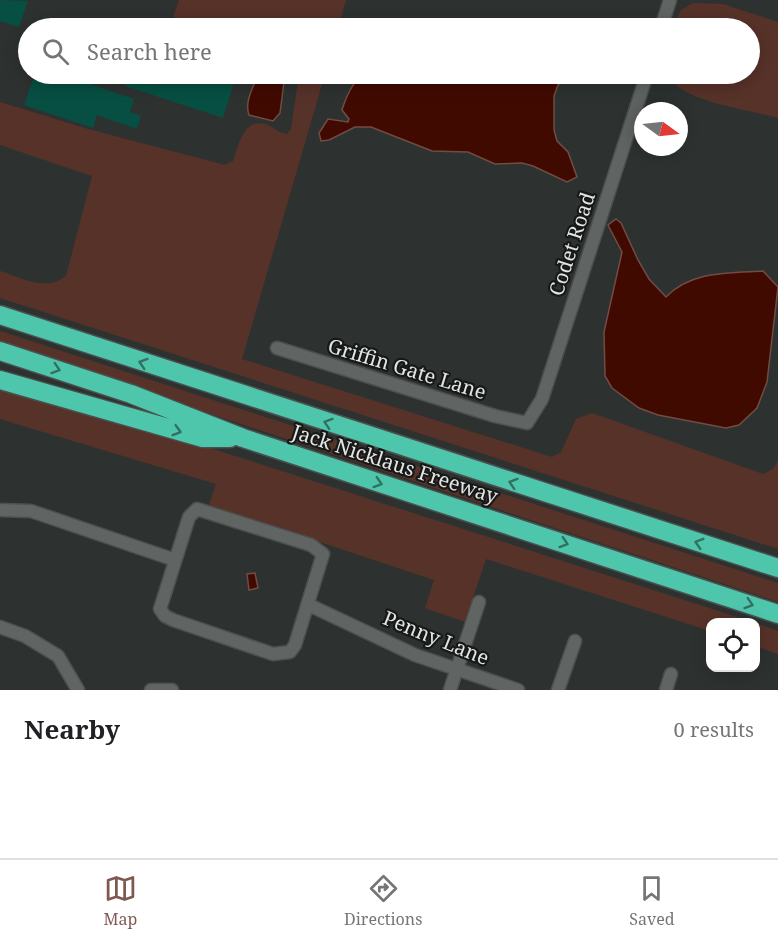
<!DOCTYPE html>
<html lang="en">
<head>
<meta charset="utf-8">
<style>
  body { margin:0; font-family:"Noto Serif",serif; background:#f2f2f2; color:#202124 }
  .controls { position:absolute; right:18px; bottom:18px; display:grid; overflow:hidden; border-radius:12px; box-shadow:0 3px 15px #0003 }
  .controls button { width:54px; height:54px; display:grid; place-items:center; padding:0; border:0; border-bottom:2px solid #e0e0e0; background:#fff; color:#202124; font:30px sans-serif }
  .compass { position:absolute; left:634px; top:102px; width:54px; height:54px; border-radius:50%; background:#fff; box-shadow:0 3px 15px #0003; rotate:105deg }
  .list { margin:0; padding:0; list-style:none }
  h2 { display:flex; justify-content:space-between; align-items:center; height:78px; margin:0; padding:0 24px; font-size:26px }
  h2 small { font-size:20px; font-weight:400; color:#757577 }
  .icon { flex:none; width:33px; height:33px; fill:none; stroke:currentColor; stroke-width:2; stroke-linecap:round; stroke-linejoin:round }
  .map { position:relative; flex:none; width:778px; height:690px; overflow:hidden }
  .search { position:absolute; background:#fff; box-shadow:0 3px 15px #0003; left:18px; right:18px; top:18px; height:66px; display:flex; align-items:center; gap:15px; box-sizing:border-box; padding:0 21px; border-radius:33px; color:#757577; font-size:22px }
  .sheet { height:168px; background:#fff }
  nav { display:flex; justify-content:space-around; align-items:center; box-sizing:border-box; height:84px; border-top:2px solid #e0e0e0; background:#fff; font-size:16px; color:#757577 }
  nav a { display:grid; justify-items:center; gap:3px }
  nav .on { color:#7f5951 }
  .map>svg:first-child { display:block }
  .green { fill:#573229 }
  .water { fill:#410a00; stroke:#714c44; stroke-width:1.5 }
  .building { fill:#074f42 }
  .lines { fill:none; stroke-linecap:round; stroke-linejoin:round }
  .minor-casing { stroke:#4b4f4d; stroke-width:15 }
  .highway-casing { stroke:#4b4f4d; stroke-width:21 }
  .minor { stroke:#606564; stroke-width:12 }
  .highway { stroke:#4ec6ac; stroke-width:18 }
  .oneway { stroke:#327062 }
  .labels { text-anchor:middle; stroke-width:4.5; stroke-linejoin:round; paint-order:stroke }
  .street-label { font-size:20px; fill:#e2e5e4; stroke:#171918 }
</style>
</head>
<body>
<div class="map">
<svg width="778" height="690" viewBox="0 0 778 690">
  <rect width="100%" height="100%" fill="#2d3230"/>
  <path class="green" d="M 179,0 L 346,0 L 338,28 L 210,28 L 173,17 Z
    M 693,3 L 723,4 L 778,22 L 778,118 C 747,109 681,102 666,74 L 750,74 L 750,28 L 672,28 L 681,10 Z
    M 299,74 L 325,74 L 242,359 L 552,457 L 561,452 L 576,419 L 592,413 L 763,474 L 773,469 L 778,461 L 778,549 L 0,298 L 0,271 C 22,278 46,292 66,276 L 92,176 L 0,145 L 0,102 L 88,129 L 225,165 L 233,161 C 238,147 243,118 265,124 C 273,126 278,133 287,134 L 291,129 Z
    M 0,331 L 778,583 L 778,602 L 0,344 Z
    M 0,382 L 95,411 L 753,622 L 710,622 L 710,631 L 486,559 L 465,622 L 425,608 L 434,580 L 209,505 L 216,484 L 0,419 Z
    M 756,623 L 778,631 L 778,654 L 756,646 Z"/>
  <path class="water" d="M 258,74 L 285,74 L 280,113 L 273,121 L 249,115 C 244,101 254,87 258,74 Z
    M 363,74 L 568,74 L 565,80 L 558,85 L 554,96 L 554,130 L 557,141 L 568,152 L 577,177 L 567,182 L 533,166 L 522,163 L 495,164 L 468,152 L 432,151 L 371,127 L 355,127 L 329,140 L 321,141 L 319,133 L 328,119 L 348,122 L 349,119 L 342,110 C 346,97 353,82 363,74 Z
    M 616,219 L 621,223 L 638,260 L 649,279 L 666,297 C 691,271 728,273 763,271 L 778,287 L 767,382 L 757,408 L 739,425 L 726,428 L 658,415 L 639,408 L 612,388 L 605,376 L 604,332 L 622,252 L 608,225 Z
    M 255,573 L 258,588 L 249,590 L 247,574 Z"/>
  <path class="building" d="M 0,0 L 28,1 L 19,27 L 0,21 Z
    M 35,74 L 60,74 L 134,99 L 130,112 L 141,116 L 137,129 L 97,115 L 93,128 L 24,105 Z
    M 129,74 L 207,74 L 234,82 L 223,118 L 125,86 Z"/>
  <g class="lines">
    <defs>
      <path id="minor" d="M 661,28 L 670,0
        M 277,348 L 495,416 L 527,423 L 542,399 L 647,74
        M 197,509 L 311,545 L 323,554 L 295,645 L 290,652 L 273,654 L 173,620 L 165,616 L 160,609 L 189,517 Z
        M 0,510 L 31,511 L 175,560
        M 309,605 L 415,655 L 518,690
        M 0,627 L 25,636 L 58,656 L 78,690
        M 151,690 L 172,690
        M 450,690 L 479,602
        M 558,690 L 575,641
        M 666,690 L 671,674"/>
      <path id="highway" d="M 0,315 L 778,568
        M 0,351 L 131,394 L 243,438 L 778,614
        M 0,380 L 203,438 L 230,438"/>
    </defs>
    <use href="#minor" class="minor-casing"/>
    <use href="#highway" class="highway-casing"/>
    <use href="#minor" class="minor"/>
    <use href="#highway" class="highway"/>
  </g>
  <defs><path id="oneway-chevron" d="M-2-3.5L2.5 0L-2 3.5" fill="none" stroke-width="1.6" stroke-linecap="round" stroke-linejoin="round" transform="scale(1.5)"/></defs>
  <g class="oneway">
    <use href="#oneway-chevron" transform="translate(143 363) rotate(-162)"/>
    <use href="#oneway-chevron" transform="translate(56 369) rotate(18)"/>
    <use href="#oneway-chevron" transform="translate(328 423) rotate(-162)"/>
    <use href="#oneway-chevron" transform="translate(177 431) rotate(16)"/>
    <use href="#oneway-chevron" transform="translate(378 483) rotate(18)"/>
    <use href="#oneway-chevron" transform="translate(513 483) rotate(-162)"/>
    <use href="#oneway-chevron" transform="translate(564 543) rotate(18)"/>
    <use href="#oneway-chevron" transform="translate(699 543) rotate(-163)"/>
    <use href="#oneway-chevron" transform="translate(749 604) rotate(18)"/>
  </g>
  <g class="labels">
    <g class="street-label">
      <text transform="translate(572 244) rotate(-72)" y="7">Codet Road</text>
      <text transform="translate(407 369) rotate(17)" y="7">Griffin Gate Lane</text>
      <text transform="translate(395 464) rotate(18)" y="7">Jack Nicklaus Freeway</text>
      <text transform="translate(436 638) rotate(22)" y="7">Penny Lane</text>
    </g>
  </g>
</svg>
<div class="controls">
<button><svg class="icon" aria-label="locate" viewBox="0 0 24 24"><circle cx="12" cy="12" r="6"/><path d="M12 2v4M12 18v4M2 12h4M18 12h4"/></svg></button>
</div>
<svg class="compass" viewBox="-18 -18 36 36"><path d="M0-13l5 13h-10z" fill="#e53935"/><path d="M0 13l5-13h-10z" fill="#757577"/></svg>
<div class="search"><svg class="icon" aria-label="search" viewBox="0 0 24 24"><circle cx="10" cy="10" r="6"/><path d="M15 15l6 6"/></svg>Search here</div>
</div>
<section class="sheet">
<h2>Nearby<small>0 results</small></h2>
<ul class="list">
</ul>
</section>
<nav>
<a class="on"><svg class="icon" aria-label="map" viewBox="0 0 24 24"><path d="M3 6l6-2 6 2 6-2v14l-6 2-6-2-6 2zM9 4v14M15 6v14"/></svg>Map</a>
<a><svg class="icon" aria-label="directions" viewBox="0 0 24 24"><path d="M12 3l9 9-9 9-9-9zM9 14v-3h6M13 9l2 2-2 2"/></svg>Directions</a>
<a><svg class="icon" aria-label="saved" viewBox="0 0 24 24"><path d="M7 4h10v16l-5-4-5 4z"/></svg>Saved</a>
</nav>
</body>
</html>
